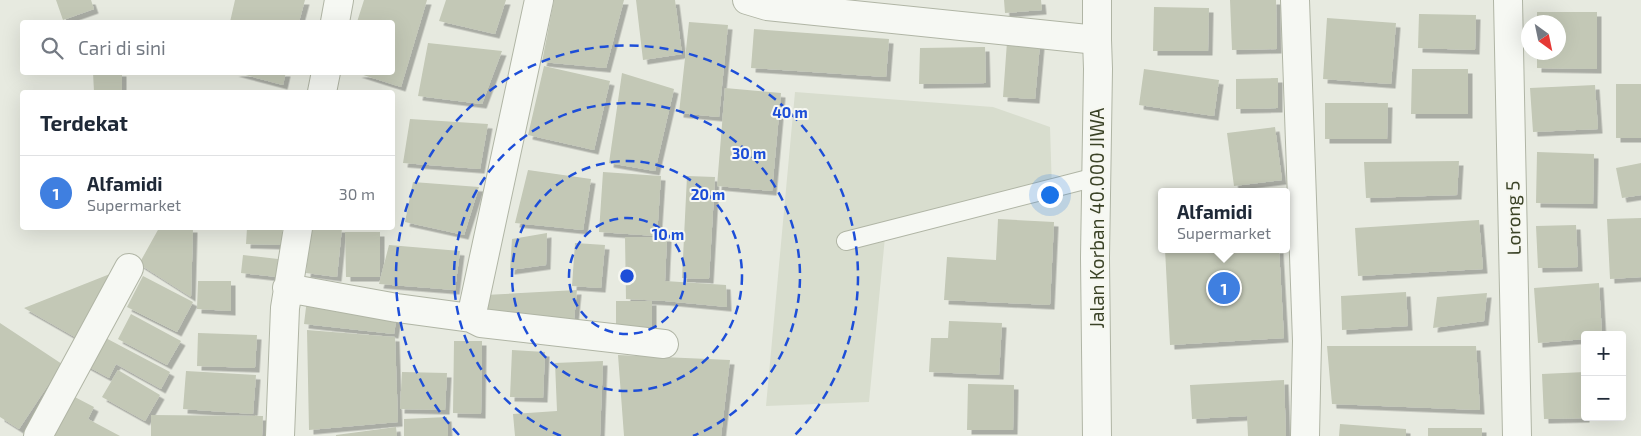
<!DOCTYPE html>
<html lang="id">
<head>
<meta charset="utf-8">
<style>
  body { margin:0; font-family:"Exo 2",sans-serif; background:#f6f6f7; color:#1f2937 }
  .controls { position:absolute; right:15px; bottom:15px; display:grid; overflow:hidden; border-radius:5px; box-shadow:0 5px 20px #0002 }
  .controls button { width:45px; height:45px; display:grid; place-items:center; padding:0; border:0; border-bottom:1px solid #e0e1e3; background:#fff; color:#1f2937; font:25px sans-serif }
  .compass { position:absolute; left:1521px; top:15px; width:45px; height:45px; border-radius:50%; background:#fff; box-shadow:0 5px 20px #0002; rotate:147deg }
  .you { position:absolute; left:1049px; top:194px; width:18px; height:18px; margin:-12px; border:4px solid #fff; border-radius:50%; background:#1a73e8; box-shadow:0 0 0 8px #1a73e833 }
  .badge { display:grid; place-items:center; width:32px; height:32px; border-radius:50%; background:#3987db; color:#fff; font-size:16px; font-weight:700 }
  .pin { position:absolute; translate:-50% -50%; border:2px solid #fff; box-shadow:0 1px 5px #0006 }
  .popup { position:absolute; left:1158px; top:188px; width:132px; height:65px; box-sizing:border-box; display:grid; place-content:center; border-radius:5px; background:#fff; filter:drop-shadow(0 1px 4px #0005); font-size:16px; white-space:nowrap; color:#747a83 }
  .popup b { font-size:19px; color:#1f2937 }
  .popup::after { content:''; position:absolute; left:50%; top:100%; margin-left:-10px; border:10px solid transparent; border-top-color:#fff }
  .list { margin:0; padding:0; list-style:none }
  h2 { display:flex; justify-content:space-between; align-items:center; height:65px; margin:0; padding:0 20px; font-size:21px }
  h2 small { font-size:16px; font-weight:400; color:#747a83 }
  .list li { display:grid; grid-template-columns:32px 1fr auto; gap:15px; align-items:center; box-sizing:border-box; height:75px; padding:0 20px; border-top:1px solid #e0e1e3 }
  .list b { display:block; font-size:19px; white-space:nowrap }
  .list p { margin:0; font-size:16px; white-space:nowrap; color:#747a83 }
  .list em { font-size:16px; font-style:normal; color:#747a83 }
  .icon { flex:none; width:28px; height:28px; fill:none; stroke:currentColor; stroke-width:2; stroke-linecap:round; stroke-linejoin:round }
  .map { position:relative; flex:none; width:1641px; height:436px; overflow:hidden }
  .search { position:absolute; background:#fff; box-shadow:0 5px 20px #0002; left:20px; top:20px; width:375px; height:55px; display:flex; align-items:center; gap:12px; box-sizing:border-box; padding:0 18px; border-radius:5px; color:#747a83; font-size:19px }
  .panel { position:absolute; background:#fff; box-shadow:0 5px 20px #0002; left:20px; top:90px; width:375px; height:140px; border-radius:5px }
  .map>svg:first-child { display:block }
  .built { fill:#d8ddce }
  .building { fill:#c3c8b6; filter:url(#shadow) }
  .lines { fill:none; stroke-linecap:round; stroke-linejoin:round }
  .service-casing { stroke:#b0b5a5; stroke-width:20 }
  .minor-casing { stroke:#b0b5a5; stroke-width:30 }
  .tertiary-casing { stroke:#b0b5a5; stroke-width:30 }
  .service { stroke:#f6f8f3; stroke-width:18 }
  .minor { stroke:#f6f8f3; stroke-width:28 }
  .tertiary { stroke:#f6f8f3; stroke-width:28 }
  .ring { fill:none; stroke:#1d4ed8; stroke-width:2.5; stroke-dasharray:9 6 }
  .labels { text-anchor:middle; stroke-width:4; stroke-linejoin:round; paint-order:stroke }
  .street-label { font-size:19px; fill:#3b4327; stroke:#f6f7f0 }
  .centre { fill:#1d4ed8; stroke:#f6f7f0; stroke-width:2.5 }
  .ring-label { font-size:15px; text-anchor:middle; font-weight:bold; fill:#1d4ed8; stroke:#f6f7f0; stroke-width:4; stroke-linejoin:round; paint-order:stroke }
</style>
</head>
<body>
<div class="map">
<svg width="1641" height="436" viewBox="0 0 1641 436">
  <defs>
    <filter id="shadow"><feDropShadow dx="4.5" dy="4.5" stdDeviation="0" flood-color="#0004"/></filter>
  </defs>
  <rect width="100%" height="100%" fill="#e7eae0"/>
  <path class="built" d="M 795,92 L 993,107 L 1050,127 L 1052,191 L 885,237 L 869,402 L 766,406 Z"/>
  <path class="building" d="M 56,0 L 91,0 L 94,9 L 63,20 Z
    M 235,0 L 305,0 L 299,22 L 230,22 Z
    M 364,0 L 427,0 L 401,87 L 357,73 L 392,72 L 392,22 L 357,22 Z
    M 446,0 L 506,0 L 495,34 L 439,21 Z
    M 554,0 L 624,0 L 606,68 L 542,62 Z
    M 636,0 L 675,0 L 682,54 L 643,60 Z
    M 1004,0 L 1041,0 L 1042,10 L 1005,13 Z
    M 1230,0 L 1276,0 L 1277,49 L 1232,50 Z
    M 1154,7 L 1209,8 L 1208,51 L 1153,51 Z
    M 1537,12 L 1597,12 L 1597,69 L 1537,68 L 1537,52 L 1558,52 L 1558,22 L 1537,22 Z
    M 1419,14 L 1476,15 L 1475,50 L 1418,48 Z
    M 1327,18 L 1396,23 L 1391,84 L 1323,79 Z
    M 689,22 L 728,25 L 719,117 L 679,113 Z
    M 754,29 L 889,39 L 886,77 L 751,68 Z
    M 1007,42 L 1040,44 L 1035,99 L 1003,97 Z
    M 428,43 L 502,51 L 482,104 L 418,96 Z
    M 985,47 L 986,83 L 919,84 L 920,48 Z
    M 544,66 L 610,81 L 594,150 L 528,135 Z
    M 1144,69 L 1219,80 L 1214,116 L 1139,105 Z
    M 1412,69 L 1468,69 L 1468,114 L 1411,114 Z
    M 93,72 L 122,72 L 122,92 L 94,92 Z
    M 234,72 L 286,72 L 283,85 Z
    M 622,73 L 674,89 L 655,171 L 609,163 Z
    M 1278,78 L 1278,108 L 1236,109 L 1236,79 Z
    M 1616,84 L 1641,84 L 1641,138 L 1616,138 Z
    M 1595,85 L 1598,129 L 1533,132 L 1530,88 Z
    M 725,88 L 781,93 L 772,191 L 717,186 Z
    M 1325,103 L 1388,103 L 1387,139 L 1325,139 Z
    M 410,119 L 488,124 L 480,169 L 403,163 Z
    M 1275,127 L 1282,180 L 1234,186 L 1227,133 Z
    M 1537,152 L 1594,154 L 1593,204 L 1536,203 Z
    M 1459,161 L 1457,195 L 1366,198 L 1364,162 Z
    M 1641,163 L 1641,195 L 1622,198 L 1616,168 Z
    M 528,170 L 591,179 L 583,230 L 515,223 Z
    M 603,172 L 661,176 L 657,236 L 599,232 Z
    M 687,176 L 715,177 L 709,279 L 682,278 Z
    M 413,182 L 479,187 L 464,235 L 405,222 Z
    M 1641,218 L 1641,277 L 1610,279 L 1607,219 Z
    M 998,219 L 1054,222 L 1050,305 L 944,300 L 947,257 L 996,260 Z
    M 1479,220 L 1483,269 L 1358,276 L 1355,228 Z
    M 1576,225 L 1578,267 L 1538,268 L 1536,226 Z
    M 159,228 L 193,228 L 191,297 L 139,264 Z
    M 247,228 L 282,228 L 282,245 L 246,244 Z
    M 311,228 L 342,228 L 337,277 L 306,273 Z
    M 345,232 L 380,232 L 380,277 L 346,277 Z
    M 547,233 L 546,265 L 510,270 L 512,239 Z
    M 625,237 L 667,237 L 665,281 L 726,285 L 727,307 L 665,301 L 626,299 Z
    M 575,243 L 605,245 L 601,288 L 572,286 Z
    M 389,245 L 460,251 L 455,290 L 379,284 Z
    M 1165,249 L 1279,249 L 1284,338 L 1170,345 Z
    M 243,255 L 278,259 L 277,277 L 241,273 Z
    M 120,270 L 80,340 L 24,308 Z
    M 143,276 L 193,302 L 177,332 L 127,307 Z
    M 198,281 L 231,281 L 231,311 L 197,309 Z
    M 1599,283 L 1602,335 L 1585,335 L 1585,339 L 1538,343 L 1534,288 Z
    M 577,290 L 574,320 L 483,320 L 485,295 Z
    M 1406,292 L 1408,326 L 1342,330 L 1341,296 Z
    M 1487,293 L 1484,321 L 1433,328 L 1437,297 Z
    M 307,299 L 398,308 L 394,334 L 304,324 Z
    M 616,301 L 652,301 L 652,329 L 616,330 Z
    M 131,314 L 181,341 L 167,365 L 118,339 Z
    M 949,321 L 1002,323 L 999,375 L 929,372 L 931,338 L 948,338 Z
    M 0,323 L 62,364 L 19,429 L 0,417 Z
    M 307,330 L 395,337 L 398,422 L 309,430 Z
    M 198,333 L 257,335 L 255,368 L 197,366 Z
    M 102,336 L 170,372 L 161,389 L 116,364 L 109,378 L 85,365 Z
    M 454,341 L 482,341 L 481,414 L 453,413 Z
    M 1327,346 L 1476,346 L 1480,410 L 1332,404 Z
    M 512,350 L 545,352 L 543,398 L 510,397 Z
    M 618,355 L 730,360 L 721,436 L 624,436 Z
    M 603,361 L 600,436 L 515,436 L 513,414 L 557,411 L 555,363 Z
    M 118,370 L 160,395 L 145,421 L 102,397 Z
    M 186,371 L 256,375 L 253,414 L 183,409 Z
    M 402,372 L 447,373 L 445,410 L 400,409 Z
    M 1585,372 L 1585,418 L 1544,419 L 1542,374 Z
    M 1284,380 L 1286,436 L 1248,436 L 1247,416 L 1192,419 L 1190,385 Z
    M 968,384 L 1014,385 L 1013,430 L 967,430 Z
    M 69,394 L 94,407 L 88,419 L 120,436 L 46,436 Z
    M 151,415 L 263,416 L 262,436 L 151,436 Z
    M 447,417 L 448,436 L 404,436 L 404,419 Z
    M 1340,424 L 1406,429 L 1406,436 L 1339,436 Z
    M 396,427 L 397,436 L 336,436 L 336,435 Z
    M 1428,428 L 1482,428 L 1482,436 L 1428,436 Z"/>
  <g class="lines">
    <defs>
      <path id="service" d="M 846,241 L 1096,177"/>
      <path id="minor" d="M 747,0 L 767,6 L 1097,40
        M 1295,0 L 1307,341 L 1305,436
        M 1508,0 L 1517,436
        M 335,22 L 339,0
        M 322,92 L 326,72
        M 287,288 L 397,308 L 471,318 L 481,323 L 664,344
        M 471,318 L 539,0
        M 38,436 L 129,268
        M 280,436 L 285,308 L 298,228"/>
      <path id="tertiary" d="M 1097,436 L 1095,258 L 1098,69 L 1097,40 L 1097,0"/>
    </defs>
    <use href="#service" class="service-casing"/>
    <use href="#minor" class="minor-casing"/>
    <use href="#tertiary" class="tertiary-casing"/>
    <use href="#service" class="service"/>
    <use href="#minor" class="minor"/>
    <use href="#tertiary" class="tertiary"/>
  </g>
  <g class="ring">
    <circle cx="627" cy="276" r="58"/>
    <circle cx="627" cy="276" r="115"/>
    <path d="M561 436A173 173 0 1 1 693 436"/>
    <path d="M459 435A231 231 0 1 1 795 435"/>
  </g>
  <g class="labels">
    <g class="street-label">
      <text transform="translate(1097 218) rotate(-90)" y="7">Jalan Korban 40.000 JIWA</text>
      <text transform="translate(1513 218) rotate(-91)" y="7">Lorong 5</text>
    </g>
  </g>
  <circle cx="627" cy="276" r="8" class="centre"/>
  <g class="ring-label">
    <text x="790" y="118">40 m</text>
    <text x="749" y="159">30 m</text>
    <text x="708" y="200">20 m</text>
    <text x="668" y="240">10 m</text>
  </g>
</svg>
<div class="controls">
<button>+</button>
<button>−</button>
</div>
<svg class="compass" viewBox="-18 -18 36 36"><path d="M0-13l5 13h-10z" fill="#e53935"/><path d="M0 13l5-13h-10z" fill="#747a83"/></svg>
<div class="you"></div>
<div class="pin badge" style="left:1224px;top:288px;background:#3f7fe0">1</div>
<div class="popup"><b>Alfamidi</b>Supermarket</div>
<div class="search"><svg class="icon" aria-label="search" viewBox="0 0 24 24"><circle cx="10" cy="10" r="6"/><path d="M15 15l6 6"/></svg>Cari di sini</div>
<section class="panel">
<h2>Terdekat<small></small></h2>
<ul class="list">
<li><span class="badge" style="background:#3f7fe0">1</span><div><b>Alfamidi</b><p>Supermarket</p></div><em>30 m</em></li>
</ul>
</section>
</div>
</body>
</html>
